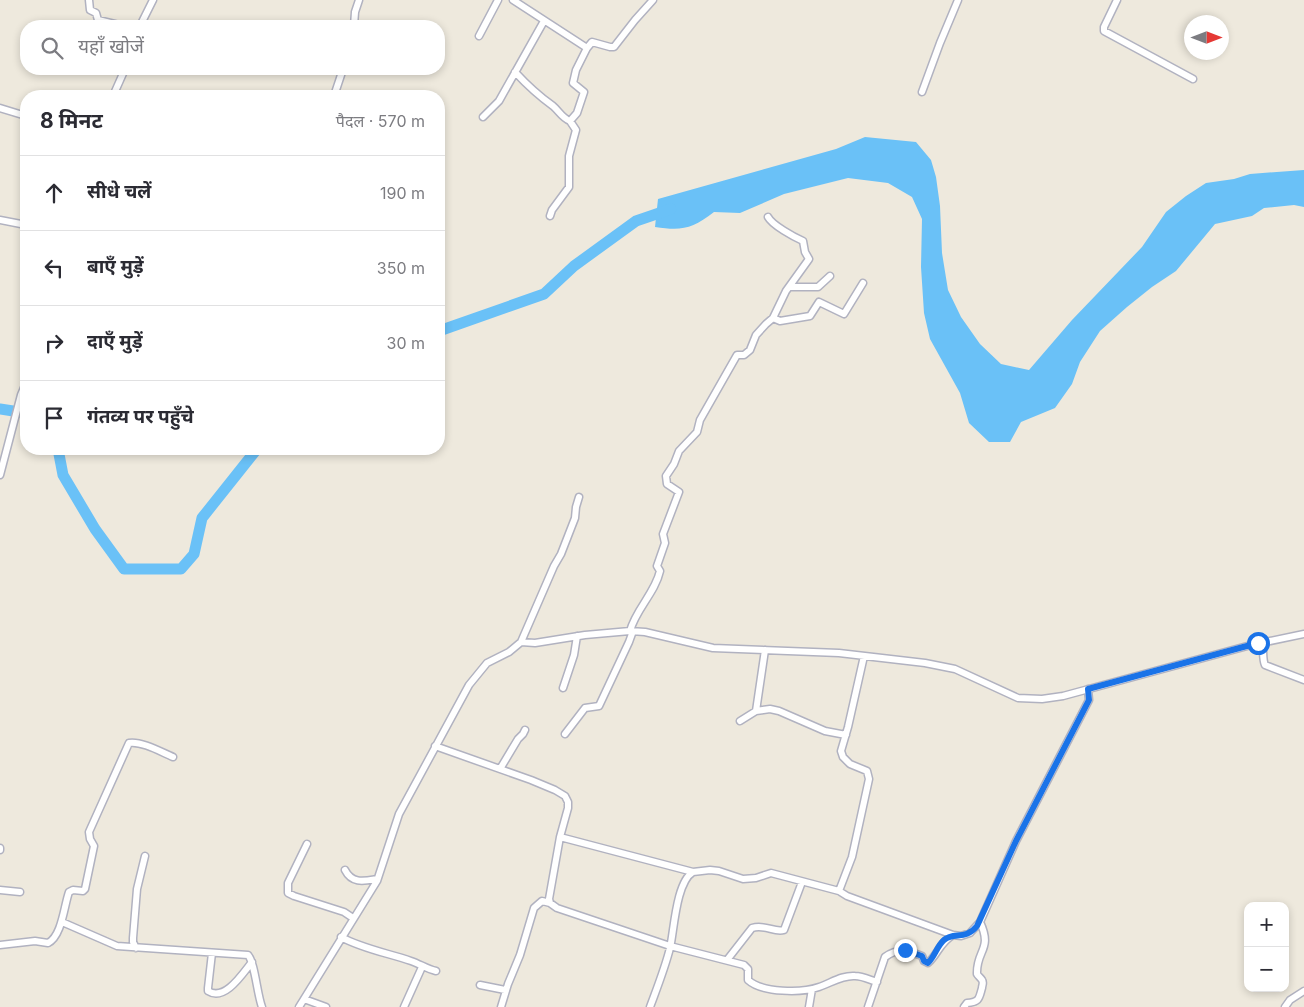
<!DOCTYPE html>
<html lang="hi">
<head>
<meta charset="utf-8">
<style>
  body { margin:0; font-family:Inter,"Noto Sans Devanagari",sans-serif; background:#f2f2f3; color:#2b2b33 }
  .controls { position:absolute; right:15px; bottom:15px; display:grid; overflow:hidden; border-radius:10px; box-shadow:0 2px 8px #0003 }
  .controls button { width:45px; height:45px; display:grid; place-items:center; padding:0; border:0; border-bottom:1px solid #e1e1e2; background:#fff; color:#2b2b33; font:25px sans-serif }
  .compass { position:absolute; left:1184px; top:15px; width:45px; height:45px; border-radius:50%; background:#fff; box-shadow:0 2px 8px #0003; rotate:90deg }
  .stop { position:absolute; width:15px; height:15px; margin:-11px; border:4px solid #1a73e8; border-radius:50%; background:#fff }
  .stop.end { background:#1a73e8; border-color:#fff; box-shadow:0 1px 5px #0008 }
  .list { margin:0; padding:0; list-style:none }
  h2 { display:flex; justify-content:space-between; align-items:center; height:65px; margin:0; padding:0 20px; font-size:21px }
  h2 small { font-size:16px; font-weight:400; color:#7c7c81 }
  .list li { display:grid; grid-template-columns:32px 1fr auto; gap:15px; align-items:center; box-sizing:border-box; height:75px; padding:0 20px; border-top:1px solid #e1e1e2 }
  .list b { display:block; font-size:19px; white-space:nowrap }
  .list em { font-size:16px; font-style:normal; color:#7c7c81 }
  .icon { flex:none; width:28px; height:28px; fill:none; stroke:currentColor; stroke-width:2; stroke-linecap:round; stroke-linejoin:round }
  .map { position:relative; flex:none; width:1304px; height:1007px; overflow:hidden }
  .search { position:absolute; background:#fff; box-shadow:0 2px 8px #0003; left:20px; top:20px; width:425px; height:55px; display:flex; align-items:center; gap:12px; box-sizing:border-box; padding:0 18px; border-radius:20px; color:#7c7c81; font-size:19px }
  .panel { position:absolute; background:#fff; box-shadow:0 2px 8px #0003; left:20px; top:90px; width:425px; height:365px; border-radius:20px }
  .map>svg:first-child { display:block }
  .water { fill:#6ac1f7 }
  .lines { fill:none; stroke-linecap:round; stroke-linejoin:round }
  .river { stroke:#6ac1f7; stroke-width:11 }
  .minor-casing { stroke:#b1b2c0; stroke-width:9 }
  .minor { stroke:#fff; stroke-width:6 }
  .route { stroke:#1a73e8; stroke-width:6 }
</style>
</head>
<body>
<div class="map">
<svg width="1304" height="1007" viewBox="0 0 1304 1007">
  <rect width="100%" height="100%" fill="#eee9dd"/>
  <path class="water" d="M 865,137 L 916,142 L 931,160 L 936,177 L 940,206 L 942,253 L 948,290 L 961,317 L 980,344 L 1001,364 L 1029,370 L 1072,320 L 1142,247 L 1166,212 L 1186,196 L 1206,183 L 1234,179 L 1250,174 L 1304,170 L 1304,207 L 1294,205 L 1264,208 L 1252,216 L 1215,224 L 1176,271 L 1152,287 L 1127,307 L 1100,331 L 1080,362 L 1072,384 L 1055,408 L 1021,422 L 1010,442 L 989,442 L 969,423 L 960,393 L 930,339 L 924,313 L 921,267 L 922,219 L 912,197 L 888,183 L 848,178 L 784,194 L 740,213 L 714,212 C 692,229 682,231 655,227 L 658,199 L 836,149 Z"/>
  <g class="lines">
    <path class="river" d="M 439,331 L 544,294 L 574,266 L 636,221 L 671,209
      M 0,409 L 26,413
      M 58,449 L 63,475 L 95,529 L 124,569 L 181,569 L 194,554 L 202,518 L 257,449"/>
    <defs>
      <path id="minor" d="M 89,0 L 90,10 L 96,13 L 98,20 L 123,26
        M 513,0 L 587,48 L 592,42 L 610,47 L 614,47 L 635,20 L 653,0
        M 1117,0 L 1104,27 L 1104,31 L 1193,79
        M 140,26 L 153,0
        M 354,26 L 355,12 L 359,0
        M 479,36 L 498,0
        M 515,72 C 527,85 539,96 553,106 C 559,111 562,118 570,121 L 576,130 L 569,156 L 569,187 L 552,210 L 550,216
        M 922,92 L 940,43 L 958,0
        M 113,96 L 125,69
        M 334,96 L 343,69
        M 0,108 L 26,116
        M 483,117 L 499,101 L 544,21
        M 570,121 L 577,113 L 584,92 L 573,83 L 576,70 L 587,48
        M 0,220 L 26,225
        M 790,287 L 818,287 L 830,276
        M 773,318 L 780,321 L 810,316 L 819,302 L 844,314 L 863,283
        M 0,475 L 21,395 L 26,383
        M 630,631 C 636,609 655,593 660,571 L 657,566 L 665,543 L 663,534 L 679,492 L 667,484 L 666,476 L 674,464 L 679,451 L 697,432 L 700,420 L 737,355 L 744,355 L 750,350 L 756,335 L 766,324 L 773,318 L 786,291 L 809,259 L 805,252 L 803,241 C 794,237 772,225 768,217
        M 521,642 L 554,566 L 561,554 L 575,518 L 576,507 L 579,497
        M 1262,642 C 1264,649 1262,659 1265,665 L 1304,680
        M 563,688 L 574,655 L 577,636
        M 756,711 L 765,650
        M 740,721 L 756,711 L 770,709 L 779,711 L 825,731 L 846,735
        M 565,734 L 585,708 L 599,706 L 629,642 L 633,631
        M 435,746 L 531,780 L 555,790 L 565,796 L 568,802 L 568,808 L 560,837 L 549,899 L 550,903 L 557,908 L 670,946 L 744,965 L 748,969 L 748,980 C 762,993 802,993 819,987 C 831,983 842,975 855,976 C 863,976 870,980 877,982
        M 500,769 L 518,739 L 523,734 L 525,730
        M 560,837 L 693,872
        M 307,844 L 288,883 L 288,893 L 294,896 L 344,912 L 353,918
        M 0,848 L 0,850
        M 345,870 C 352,884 364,881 377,879
        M 0,890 L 20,892
        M 839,891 L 852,857 L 869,779 L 867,771 L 850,764 L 843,757 L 841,751 L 848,727 L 864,656
        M 62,922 L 117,946 L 248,955 C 255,963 257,994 262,1007
        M 341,937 C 363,949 388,953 411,961 C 420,964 427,969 436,971
        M 0,945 L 35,941 L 48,943 C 62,936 64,906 69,892 L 73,890 L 83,891 L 85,889 L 94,846 L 90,839 L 89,832 L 129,743 C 142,741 161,752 173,757
        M 136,948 L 133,942 L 133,938 L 137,889 L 145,856
        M 212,953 L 208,988 L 208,991 C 225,1002 243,973 252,962
        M 727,960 L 752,928 C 766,924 774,933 784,930 L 802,882
        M 480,985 L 505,990
        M 304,999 L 326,1007
        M 299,1007 L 377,881 L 399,814 L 469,685 L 487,663 L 509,652 L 521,642 L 535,643 L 585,635 L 630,631 L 645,632 L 713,648 L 839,653 L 925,663 L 955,669 L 1018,698 L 1042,699 L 1063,696 L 1251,645 L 1304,634
        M 404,1007 L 422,967
        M 501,1007 L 508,984 L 520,955 L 534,908 L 542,901 L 550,903
        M 650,1007 C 657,988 665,968 670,948 C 674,931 676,882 693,872 L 710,870 L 719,871 L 743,879 L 756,878 L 771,873 L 839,891 L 847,896 L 953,935 L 961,936 L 970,933 L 980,922 L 1016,841 L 1089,700 L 1088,689
        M 809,1007 L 812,989
        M 868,1007 L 885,957 C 899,947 908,951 922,956 L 924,961 L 928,963 C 938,954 940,942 953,935
        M 964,1007 L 967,1003 C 980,1002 979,998 982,988 C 982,985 984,983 982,980 C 981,978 978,976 977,974 C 976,950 993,950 980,922
        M 1285,1007 L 1290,1000 L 1304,991"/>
    </defs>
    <use href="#minor" class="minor-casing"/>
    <use href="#minor" class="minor"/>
  </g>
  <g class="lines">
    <path class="route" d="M 905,950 L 922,956 L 924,961 L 928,963 C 935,956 937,946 944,940 C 954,931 965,941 977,926 L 1016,841 L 1089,700 L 1088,689 L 1258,643"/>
  </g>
</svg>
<div class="controls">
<button>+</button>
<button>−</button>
</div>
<svg class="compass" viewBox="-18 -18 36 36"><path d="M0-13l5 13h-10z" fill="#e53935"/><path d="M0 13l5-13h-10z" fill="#7c7c81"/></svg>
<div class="stop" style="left:1258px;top:643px"></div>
<div class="stop end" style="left:905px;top:950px"></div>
<div class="search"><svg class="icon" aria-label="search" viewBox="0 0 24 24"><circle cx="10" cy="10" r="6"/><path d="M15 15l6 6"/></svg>यहाँ खोजें</div>
<section class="panel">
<h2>8 मिनट<small>पैदल · 570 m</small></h2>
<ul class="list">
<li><svg class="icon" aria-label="ahead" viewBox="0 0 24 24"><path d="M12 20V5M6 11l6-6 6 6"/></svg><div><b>सीधे चलें</b></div><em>190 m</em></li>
<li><svg class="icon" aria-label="left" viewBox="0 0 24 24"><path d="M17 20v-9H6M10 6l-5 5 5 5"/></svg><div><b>बाएँ मुड़ें</b></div><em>350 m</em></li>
<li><svg class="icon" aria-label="right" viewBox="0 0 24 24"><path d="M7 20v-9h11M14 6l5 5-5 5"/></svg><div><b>दाएँ मुड़ें</b></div><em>30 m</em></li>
<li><svg class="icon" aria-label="arrive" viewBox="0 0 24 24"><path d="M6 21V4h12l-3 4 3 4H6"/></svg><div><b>गंतव्य पर पहुँचे</b></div></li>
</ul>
</section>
</div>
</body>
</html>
